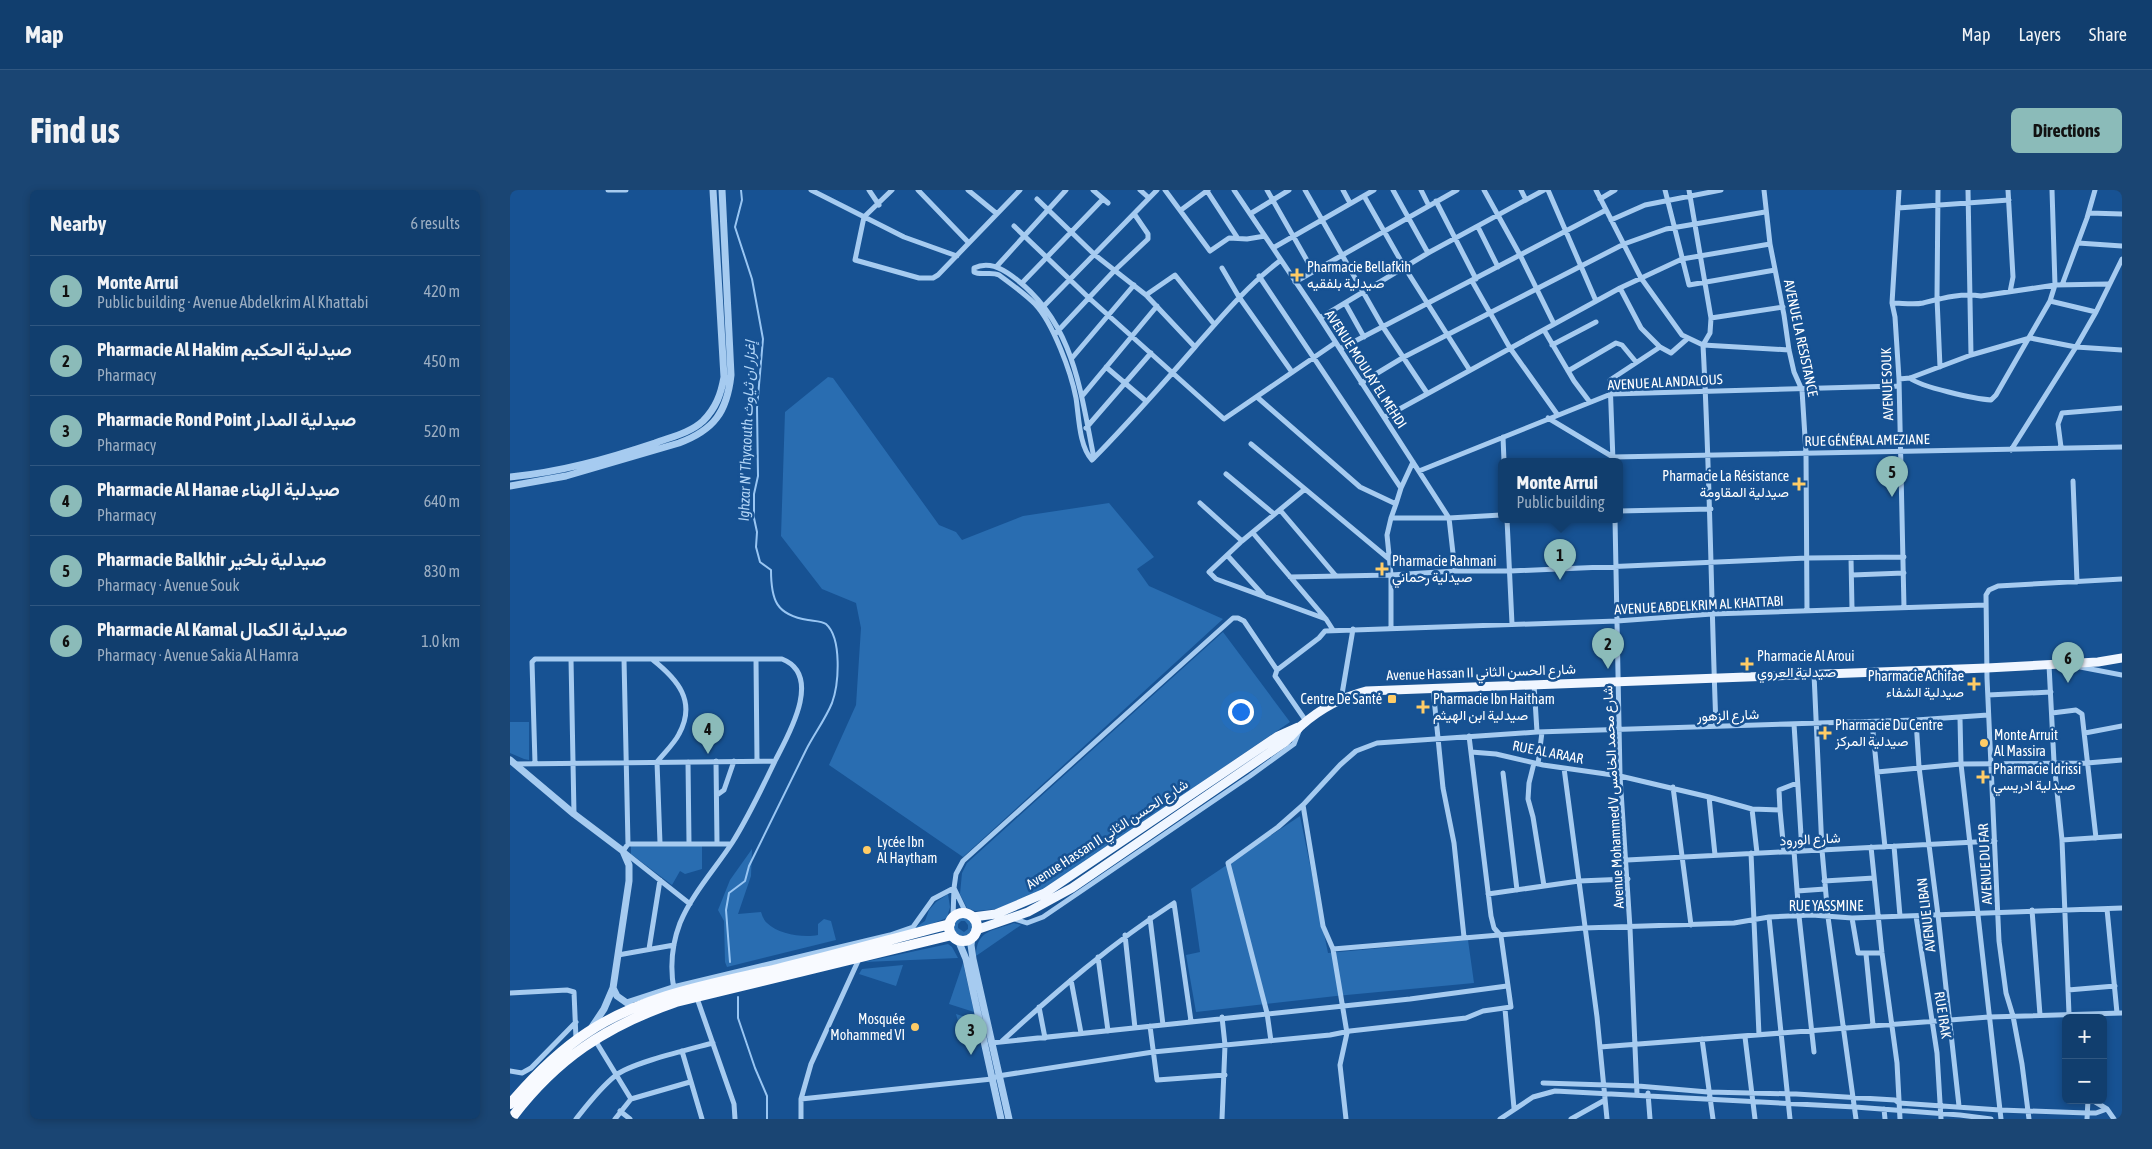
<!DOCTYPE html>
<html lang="en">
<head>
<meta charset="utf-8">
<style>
  body { margin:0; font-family:"Asap Condensed",Vazirmatn,sans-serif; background:#1a4573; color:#f1f3f6 }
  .controls { position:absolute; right:15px; bottom:15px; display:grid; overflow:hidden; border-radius:8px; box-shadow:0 2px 8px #0003 }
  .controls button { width:45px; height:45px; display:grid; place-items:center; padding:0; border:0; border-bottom:1px solid #305781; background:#113e6e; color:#f1f3f6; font:25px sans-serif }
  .you { position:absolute; left:730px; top:521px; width:18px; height:18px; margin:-12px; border:4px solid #fff; border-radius:50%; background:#1a73e8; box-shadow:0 0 0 8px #1a73e833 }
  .badge { display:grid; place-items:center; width:32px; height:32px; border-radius:50%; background:#8bbbb9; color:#111; font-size:16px; font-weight:700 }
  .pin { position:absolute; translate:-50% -41px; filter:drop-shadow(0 1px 2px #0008) }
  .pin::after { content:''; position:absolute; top:26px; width:18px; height:15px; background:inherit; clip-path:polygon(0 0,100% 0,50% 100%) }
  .popup { position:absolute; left:988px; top:268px; width:125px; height:65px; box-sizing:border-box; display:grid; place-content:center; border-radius:8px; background:#113e6e; filter:drop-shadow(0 1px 4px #0005); font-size:16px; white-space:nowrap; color:#9caec2 }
  .popup b { font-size:19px; color:#f1f3f6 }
  .popup::after { content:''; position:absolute; left:50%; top:100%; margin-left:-10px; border:10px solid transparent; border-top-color:#113e6e }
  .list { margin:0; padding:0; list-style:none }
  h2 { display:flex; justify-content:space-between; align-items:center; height:65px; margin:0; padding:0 20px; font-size:21px }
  h2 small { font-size:16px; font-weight:400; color:#9caec2 }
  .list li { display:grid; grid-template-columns:32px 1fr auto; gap:15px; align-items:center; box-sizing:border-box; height:70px; padding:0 20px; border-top:1px solid #305781 }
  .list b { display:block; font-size:19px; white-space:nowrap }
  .list p { margin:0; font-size:16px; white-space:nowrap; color:#9caec2 }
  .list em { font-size:16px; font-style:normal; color:#9caec2 }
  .map { position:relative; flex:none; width:1612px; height:929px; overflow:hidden; border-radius:8px }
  header { display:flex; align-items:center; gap:30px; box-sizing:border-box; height:70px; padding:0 25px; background:#113e6e; border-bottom:1px solid #305781 }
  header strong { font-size:24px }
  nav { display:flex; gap:28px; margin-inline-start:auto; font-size:18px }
  .intro { display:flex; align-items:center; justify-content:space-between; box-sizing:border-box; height:120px; padding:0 30px }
  h1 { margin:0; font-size:35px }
  .button { padding:12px 22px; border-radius:8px; background:#8bbbb9; color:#111; font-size:18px; font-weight:700 }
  main { display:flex; gap:30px; padding:0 30px }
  aside { flex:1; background:#113e6e; border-radius:8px; box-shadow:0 2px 8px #0003 }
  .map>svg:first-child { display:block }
  .green { fill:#296db1; fill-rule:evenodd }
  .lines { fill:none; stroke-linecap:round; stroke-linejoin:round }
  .stream { stroke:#99c6f3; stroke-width:2 }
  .minor { stroke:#a6cbf0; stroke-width:5 }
  .tertiary { stroke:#a6cbf0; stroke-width:7 }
  .primary { stroke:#f0f6ff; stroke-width:9 }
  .trunk { stroke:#f8faff; stroke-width:10 }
  .poi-dot { fill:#fc6; stroke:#175293; stroke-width:2 }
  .labels { text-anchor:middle; stroke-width:5; stroke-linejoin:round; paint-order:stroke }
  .poi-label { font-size:14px; fill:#fff; stroke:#175293; text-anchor:start }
  .street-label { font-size:14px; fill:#fff; stroke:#175293 }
  .water-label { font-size:15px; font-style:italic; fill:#b2d5f7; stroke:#175293 }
</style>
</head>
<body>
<header>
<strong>Map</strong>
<nav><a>Map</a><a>Layers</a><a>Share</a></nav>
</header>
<div class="intro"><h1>Find us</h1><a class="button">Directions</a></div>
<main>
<aside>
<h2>Nearby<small>6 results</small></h2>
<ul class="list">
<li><span class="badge">1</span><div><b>Monte Arrui</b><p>Public building · Avenue Abdelkrim Al Khattabi</p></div><em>420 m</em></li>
<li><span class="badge">2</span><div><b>Pharmacie Al Hakim صيدلية الحكيم</b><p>Pharmacy</p></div><em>450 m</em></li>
<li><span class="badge">3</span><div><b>Pharmacie Rond Point صيدلية المدار</b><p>Pharmacy</p></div><em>520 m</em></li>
<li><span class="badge">4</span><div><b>Pharmacie Al Hanae صيدلية الهناء</b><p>Pharmacy</p></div><em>640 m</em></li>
<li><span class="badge">5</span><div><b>Pharmacie Balkhir صيدلية بلخير</b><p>Pharmacy · Avenue Souk</p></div><em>830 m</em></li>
<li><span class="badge">6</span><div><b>Pharmacie Al Kamal صيدلية الكمال</b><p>Pharmacy · Avenue Sakia Al Hamra</p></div><em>1.0 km</em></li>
</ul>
</aside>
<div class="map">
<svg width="1612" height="929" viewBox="0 0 1612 929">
  <rect width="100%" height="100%" fill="#175293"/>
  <path class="green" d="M 318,187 L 323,188 L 429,335 L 446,342 L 452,350 L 513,326 L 599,313 L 644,367 L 627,379 L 639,396 L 713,429 L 453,667 L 319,575 L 346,515 L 351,438 L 346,413 L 312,399 L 271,346 L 275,222 Z
    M 713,442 L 780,532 L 535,699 L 487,719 L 465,721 L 457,718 L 450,704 L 452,683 L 457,673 Z
    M 0,532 L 19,532 L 19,570 L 14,569 L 0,563 Z
    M 790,626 L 818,763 L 958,750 L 964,793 L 826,806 L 686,822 L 676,765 L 690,762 L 681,699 Z
    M 121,656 L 192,656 L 192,679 L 175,684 L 170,681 L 162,695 L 121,664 Z
    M 242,659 L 241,686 L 228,724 L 251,722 C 252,725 254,731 257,733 C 268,744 293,748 308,745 L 308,734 L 314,729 L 321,731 L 326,750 L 217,777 L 215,772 L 214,731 L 208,720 L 220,690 Z
    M 438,704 L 440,717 L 437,728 L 399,742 L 415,731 L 419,720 L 426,712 Z
    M 451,726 L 461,729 L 463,737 C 460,748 450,750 443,741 L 443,732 ZM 451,731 L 455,731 L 458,735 L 458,739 L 454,742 L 448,738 L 448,734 Z
    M 504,733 L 511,735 L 466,766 C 466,740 483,741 504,733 Z
    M 438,754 L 442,757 L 448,768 L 354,772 Z
    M 453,773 L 464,822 L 439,814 Z
    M 393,775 L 386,796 L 349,784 L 352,779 Z
    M 446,824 L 465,830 L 466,836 L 450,838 Z"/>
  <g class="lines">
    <path class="stream" d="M 220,772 L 216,720 L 219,703 L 235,691 L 239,676 C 258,637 277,598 296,560 C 304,544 315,530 322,513 C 329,494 332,448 316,434 C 312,431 303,431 298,430 C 266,425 261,410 261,380 L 250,372 L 246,357 L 247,342 L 244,328 L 244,304 L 248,286 L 247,218 L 253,149 L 242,89 L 225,37 L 232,10 L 231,0
      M 228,807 L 228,828 L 245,878 L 257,906 L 257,929"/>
    <path class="minor" d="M 98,0 L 116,0
      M 301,0 L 394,47 L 447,66
      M 359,0 L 369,15
      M 382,0 L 354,27 L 345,70 L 409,88 L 423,88 L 428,85 L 510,0
      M 408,0 L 458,52
      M 458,0 L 486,23
      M 583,0 L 598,13
      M 630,0 L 639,8
      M 655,0 L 700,61 L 719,48 L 737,49 L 755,46
      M 724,0 L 810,128 L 939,328 L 945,381
      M 757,0 L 803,81
      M 795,0 L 873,137 L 917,203
      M 833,0 L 840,13
      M 883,0 L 918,63
      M 911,0 L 919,16
      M 974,0 L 1010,65 L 1044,134
      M 1011,0 L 1016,10
      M 1038,0 L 1086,111
      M 1086,0 L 1131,88 L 1172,145 L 1193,155 L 1279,160
      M 1155,0 L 1179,95 L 1265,80
      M 1179,0 L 1201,128 L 1200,143 L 1193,155 C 1200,282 1201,409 1206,536
      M 1254,0 L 1260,54 L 1274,125 L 1279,160 L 1284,182 L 1292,200 L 1296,263 L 1297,421
      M 1389,0 L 1382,113 L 1385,127 L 1389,189 L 1394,418
      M 1428,0 L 1427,108 L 1430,177
      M 1458,0 L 1461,165
      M 1498,0 L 1503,87 L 1500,102
      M 697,1 L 727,47
      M 854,6 L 895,78 L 959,179
      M 527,9 L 585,65 L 636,105 L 685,157
      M 1090,9 L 1105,0
      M 926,11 L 966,89
      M 1388,18 L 1499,10
      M 671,20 L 698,0
      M 1579,23 L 1612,24
      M 740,24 L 779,0
      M 1101,30 L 1135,15 L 1211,0
      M 504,36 L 579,108 L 714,229 L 825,153
      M 968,37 L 988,77
      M 1568,53 L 1612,56
      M 763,58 L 864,0
      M 487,76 L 556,0
      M 712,78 L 729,107 L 782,182
      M 749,86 L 891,298 L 886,314
      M 962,91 L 1000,158 L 1047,224
      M 785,92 L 947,0
      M 512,93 L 593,9
      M 1552,95 L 1577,28 L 1585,0
      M 636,105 L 665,85 L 704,134
      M 1540,111 L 1545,95 L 1542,0
      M 835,113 L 854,147
      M 1382,113 C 1392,113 1404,115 1413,113 C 1433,108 1451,103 1471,106 L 1545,95 L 1598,94
      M 532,118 L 647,0
      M 810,128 L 918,63 L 1034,0
      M 1201,128 L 1273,117
      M 1034,140 L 1064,191 L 1079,211
      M 546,143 L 604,81 L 638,49 L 638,44 L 625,25
      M 1042,155 L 1086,132
      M 1150,157 L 1161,163 L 1177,149
      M 830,159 L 1096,20
      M 562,168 L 624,95
      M 596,177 L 636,211
      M 1058,181 L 1106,153 L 1112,155 L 1126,172
      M 1400,188 C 1410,197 1466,209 1481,210 L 1486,205 L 1540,111 L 1586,122
      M 1389,189 L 1400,188 L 1461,165 L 1520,148 L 1566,157 L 1612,160
      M 851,193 L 894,167 L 1114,54 L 1156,39 L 1255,22
      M 573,205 L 647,116
      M 747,207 L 850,297 L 886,314 L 881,328
      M 875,227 L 1110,98 L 1172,69 L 1260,54
      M 1038,228 L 1103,267 L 1612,257
      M 576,238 L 641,163
      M 993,247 L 994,271
      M 741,254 L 879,369
      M 1551,257 L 1548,234 L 1552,223 L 1612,218
      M 1501,260 L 1566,157 L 1586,122 L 1612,69
      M 584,268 C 570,200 564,131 502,86 C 491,78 478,71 464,78 L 464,82 C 471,86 481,81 489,85 C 501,94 514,103 525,114 C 543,133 561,182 566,208 C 569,227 569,256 582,270 L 584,268 C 619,232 652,195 685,157 C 712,126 738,95 771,70
      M 1103,271 L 1100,190 L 1150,157 L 1131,138 L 1110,98
      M 909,281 L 1101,204 L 1387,196
      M 716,284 L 764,324
      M 1563,291 L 1567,392
      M 891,298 L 903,272
      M 795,299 L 732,351 L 699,382 L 706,389 L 816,429
      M 690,313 L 732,351
      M 770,320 L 826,386
      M 1109,321 L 1201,319
      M 997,329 L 1002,434
      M 1105,329 L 1110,586 L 1120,738 L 1127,904
      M 743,343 L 816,429 L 823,440
      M 717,365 L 754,406
      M 1341,368 L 1342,419
      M 1342,385 L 1394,383
      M 780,387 L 881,385 L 945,381 L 1000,381 L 1297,368 L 1394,367
      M 881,438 L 881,385 L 877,345 L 881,328 L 939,328 L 991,325
      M 61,469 L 64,624
      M 114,469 L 118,654 L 113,661 L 180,714
      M 246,469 L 247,571
      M 143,470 C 167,489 187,511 169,544 C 164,554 154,563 147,572 L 150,653
      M 1539,475 L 1544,572 L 1552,650 L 1559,824
      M 1565,476 L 1612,485
      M 767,480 L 809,448 L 815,441 L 1107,431 L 1202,424 L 1476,415
      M 1304,484 L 1312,660 L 1318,727 L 1346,929
      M 1024,494 L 1027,542
      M 923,498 L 933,598 L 944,653 L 954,747
      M 1478,505 L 1541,502
      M 831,510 L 843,439
      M 1542,523 L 1566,520 L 1572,524 L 1586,648
      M 1450,528 L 1451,574 L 1491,929
      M 1406,530 L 1409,577 L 1428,725 L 1449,916
      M 1362,532 L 1367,582
      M 1284,534 L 1292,661
      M 1575,543 L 1612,536
      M 961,562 L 986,564 L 1033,575 L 1110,586 L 1199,607 L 1205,665
      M 206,571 L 207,653
      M 178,572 L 179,653
      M 25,573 L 22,472 L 25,469 L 272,469 C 313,485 279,544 266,569 C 252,598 239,626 222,653 C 205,679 182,704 170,733 C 162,754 160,778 164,800
      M 1024,573 L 1019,593 L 1018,609 L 1023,627 L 1034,696
      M 5,574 L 265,571
      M 1028,574 L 1032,542
      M 1054,578 L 1087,827 L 1097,929
      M 993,583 L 1007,700
      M 1163,597 L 1181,735
      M 207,605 L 214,600 L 224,571
      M 1199,607 L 1242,619 L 1270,620 L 1269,600 L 1287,593
      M 793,615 L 813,736 L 823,759 L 1074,738 L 1224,733 L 1259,727 L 1302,725 L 1342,728 L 1612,718
      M 1242,619 L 1247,663
      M 1270,620 L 1274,662
      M 1552,650 L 1612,646
      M 118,654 L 221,654
      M 1384,656 L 1390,726
      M 1361,657 L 1372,763 L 1387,873 L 1390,929
      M 1375,657 L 1367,582 L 1451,574 L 1577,573 L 1612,570
      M 1284,661 L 1289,726 L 1304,862
      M 1241,663 L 1249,845
      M 1117,670 L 1485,651
      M 1314,691 L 1364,688
      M 1287,701 L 1315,699
      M 978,704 L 1069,691 L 1118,689
      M 1597,719 L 1607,823
      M 1522,720 L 1530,825
      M 1406,726 L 1427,863 L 1431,929
      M 443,727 L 444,698 L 456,723
      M 1259,727 L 1280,929
      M 502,728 L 517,733 L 533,727 L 740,586 L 784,554 L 789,541
      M 640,728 L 653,835
      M 1342,728 L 1348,763 L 1372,763
      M 615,745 L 625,838
      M 139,759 L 150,690
      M 823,759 L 837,843 L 830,875 L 836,929
      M 1356,764 L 1363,835
      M 108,765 L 164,755
      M 588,767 L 598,841
      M 561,790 L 571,843
      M 1558,800 L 1605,796
      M 0,803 L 57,800 L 64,802 L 66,849
      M 188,811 L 224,914 L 225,929
      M 117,812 L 163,797 L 380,745 L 403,737 L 423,709 L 444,698 L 446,684 L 453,671 L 723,428 L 728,428 L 734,431 L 767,480 L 765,486 L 796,531
      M 529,817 L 535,848
      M 995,819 L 1004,918
      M 640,836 L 647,890 L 715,885
      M 1235,847 L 1245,929
      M 1192,849 L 1203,929
      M 85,850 L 121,909
      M 492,851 C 547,801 602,753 664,713 L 681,831
      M 761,851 L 757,823 L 718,673 L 768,637 L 793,615 L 830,575 L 846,561 L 867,553 L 1027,542 L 1406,530 L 1478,525
      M 481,853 L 900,809 L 997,796
      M 1090,857 L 1479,827 L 1612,823
      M 172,861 L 192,929
      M 0,881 L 12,883 L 21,878 L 66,832
      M 1033,893 L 1128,896 L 1198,902 L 1286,904 L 1385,910 L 1389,913 L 1490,920 L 1577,923 L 1586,923 L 1597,919
      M 1138,903 L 1140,929
      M 291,909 L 482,889 L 488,886 L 643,862 L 820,845 L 840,841 L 956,828 L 973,821 L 1001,817 L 991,746 L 984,738 L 981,726 L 959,546
      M 1582,910 L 1597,919 L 1604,929
      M 1374,919 L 1375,929
      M 110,921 L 120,929
      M 66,929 C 78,914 90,898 105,886 C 120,873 181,859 203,853
      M 105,929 L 121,909 L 180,892
      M 291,929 L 291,909 L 301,874 L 349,769
      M 712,929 L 715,855 L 712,827
      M 990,929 L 1023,907 L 1045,901 L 1345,917 L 1450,925 L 1481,929
      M 1061,929 L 1095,910
      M 1519,929 L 1512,874 L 1503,826 L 1496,803 L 1489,751 L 1477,488 L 1476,405 L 1479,400 L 1488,396 L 1612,389
      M 1577,929 L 1578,910"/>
    <path class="tertiary" d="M 0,287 C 51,282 97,269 145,253 C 161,247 180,243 193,231 C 206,218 211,204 214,187 L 203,0
      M 0,296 L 56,286 L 169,253 C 204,240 217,222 221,185 L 212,0
      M 0,570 L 64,624 L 113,661 L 119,675 L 119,691 L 103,798 L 94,819 L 80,840
      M 462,747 L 461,755 L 463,769 L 499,929
      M 448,750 L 456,769 L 491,929
      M 103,798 L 107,806 L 124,818"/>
    <path class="primary" d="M 463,727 L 486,724 L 535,703 L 768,546 L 788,537
      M 466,740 L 518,722 L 562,698 L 775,552 C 781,547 786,540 792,535 C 810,519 833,507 856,501 L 1477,478 L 1588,472 L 1612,468"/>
    <path class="trunk" d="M439 737a14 14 0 1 1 28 0a14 14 0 1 1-28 0Z
      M 0,914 C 23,887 47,862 78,842 C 134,805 202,794 267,779 C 325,765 382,749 440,734
      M 1,929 C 46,869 96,836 166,812 L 442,745"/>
  </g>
  <g class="poi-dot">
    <path d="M784.5 77.5h5v5h5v5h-5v5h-5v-5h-5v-5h5z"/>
    <path d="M1286.5 286.5h5v5h5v5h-5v5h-5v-5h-5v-5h5z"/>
    <path d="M869.5 371.5h5v5h5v5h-5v5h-5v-5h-5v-5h5z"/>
    <path d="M1234.5 466.5h5v5h5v5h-5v5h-5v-5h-5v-5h5z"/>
    <path d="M1461.5 486.5h5v5h5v5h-5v5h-5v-5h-5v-5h5z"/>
    <rect x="877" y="504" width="10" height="10" rx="2.5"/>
    <path d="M910.5 509.5h5v5h5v5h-5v5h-5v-5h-5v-5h5z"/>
    <path d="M1312.5 535.5h5v5h5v5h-5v5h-5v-5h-5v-5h5z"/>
    <circle cx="1474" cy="553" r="5"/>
    <path d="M1470.5 579.5h5v5h5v5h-5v5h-5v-5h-5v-5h5z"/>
    <circle cx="357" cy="660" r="5"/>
    <circle cx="405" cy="837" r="5"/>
  </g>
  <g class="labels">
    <g class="poi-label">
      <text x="797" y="82">Pharmacie Bellafkih<tspan x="797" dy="16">صيدلية بلفقيه</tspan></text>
      <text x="1279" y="291" text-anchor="end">Pharmacie La Résistance<tspan x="1279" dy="16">صيدلية المقاومة</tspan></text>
      <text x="882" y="376">Pharmacie Rahmani<tspan x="882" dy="16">صيدلية رحماني</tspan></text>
      <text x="1247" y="471">Pharmacie Al Aroui<tspan x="1247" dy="16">صيدلية العروي</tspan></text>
      <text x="1454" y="491" text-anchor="end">Pharmacie Achifae<tspan x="1454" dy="16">صيدلية الشفاء</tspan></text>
      <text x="872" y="514" text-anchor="end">Centre De Santé</text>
      <text x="923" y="514">Pharmacie Ibn Haitham<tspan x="923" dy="16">صيدلية ابن الهيثم</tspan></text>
      <text x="1325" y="540">Pharmacie Du Centre<tspan x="1325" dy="16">صيدلية المركز</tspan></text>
      <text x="1484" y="550">Monte Arruit<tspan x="1484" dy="16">Al Massira</tspan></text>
      <text x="1483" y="584">Pharmacie Idrissi<tspan x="1483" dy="16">صيدلية ادريسي</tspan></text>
      <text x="367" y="657">Lycée Ibn<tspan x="367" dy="16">Al Haytham</tspan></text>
      <text x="395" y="834" text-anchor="end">Mosquée<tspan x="395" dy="16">Mohammed VI</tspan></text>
    </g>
    <g class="street-label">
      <text transform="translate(1291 148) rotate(78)" y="5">AVENUE LA RESISTANCE</text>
      <text transform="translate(856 179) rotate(57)" y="5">AVENUE MOULAY EL MEHDI</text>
      <text transform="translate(1155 192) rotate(-3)" y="5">AVENUE AL ANDALOUS</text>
      <text transform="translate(1377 194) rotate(-92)" y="5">AVENUE SOUK</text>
      <text transform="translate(1357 250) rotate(-1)" y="5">RUE GÉNÉRAL AMEZIANE</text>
      <text transform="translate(1189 415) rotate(-3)" y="5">AVENUE ABDELKRIM AL KHATTABI</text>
      <text transform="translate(971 482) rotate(-2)" y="5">Avenue Hassan II شارع الحسن الثاني</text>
      <text transform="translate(1218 525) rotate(-2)" y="5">شارع الزهور</text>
      <text transform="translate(1038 562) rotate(11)" y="5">RUE AL ARAAR</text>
      <text transform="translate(1103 607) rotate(-93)" y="5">Avenue Mohammed V شارع محمد الخامس</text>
      <text transform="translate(597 644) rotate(-33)" y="5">Avenue Hassan II شارع الحسن الثاني</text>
      <text transform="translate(1300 649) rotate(-3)" y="5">شارع الورود</text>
      <text transform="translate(1475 674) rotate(-93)" y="5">AVENUE DU FAR</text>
      <text x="1316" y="721">RUE YASSMINE</text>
      <text transform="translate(1416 725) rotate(-97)" y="5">AVENUE LIBAN</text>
      <text transform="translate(1433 825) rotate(81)" y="5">RUE IRAK</text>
    </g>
    <g class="water-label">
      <text transform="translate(237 241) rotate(-88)" y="5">Ighzar N' Thyaouth إغزار ان ثياوث</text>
    </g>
  </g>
</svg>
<div class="controls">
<button>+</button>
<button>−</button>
</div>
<div class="you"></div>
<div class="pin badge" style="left:1050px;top:390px">1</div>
<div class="popup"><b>Monte Arrui</b>Public building</div>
<div class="pin badge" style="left:1098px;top:479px">2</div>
<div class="pin badge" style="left:461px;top:865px">3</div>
<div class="pin badge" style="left:198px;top:564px">4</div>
<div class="pin badge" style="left:1382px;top:307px">5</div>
<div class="pin badge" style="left:1558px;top:493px">6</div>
</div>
</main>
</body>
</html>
